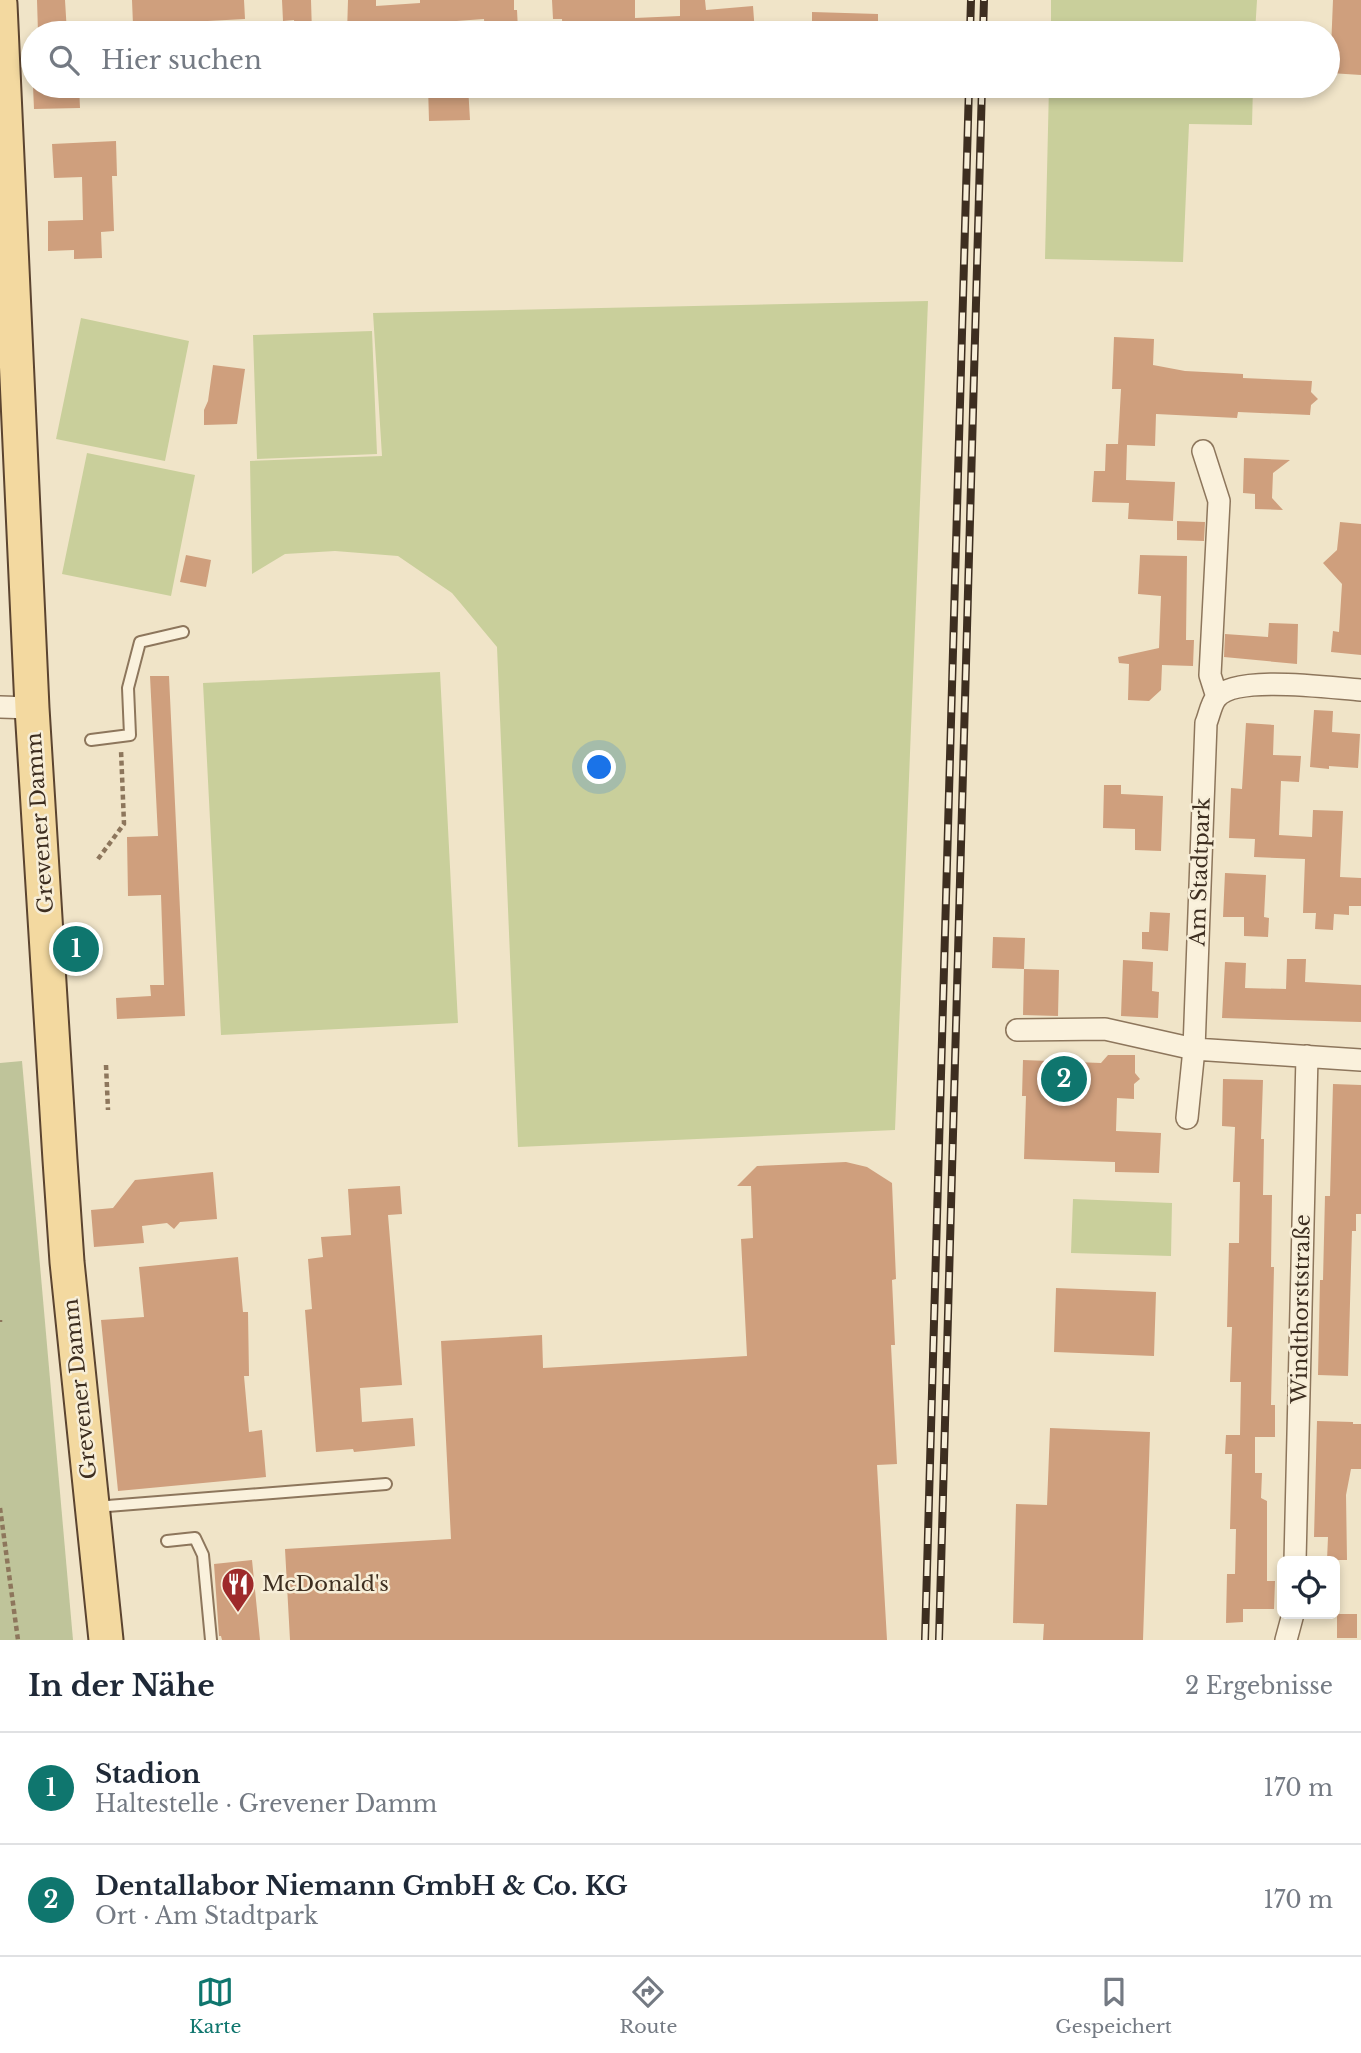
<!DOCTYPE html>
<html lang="de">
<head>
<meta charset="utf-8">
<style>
  body { margin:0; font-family:"Libre Baskerville",serif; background:#f6f6f7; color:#1f2937 }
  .controls { position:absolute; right:21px; bottom:21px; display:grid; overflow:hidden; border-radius:10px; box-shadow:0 4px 10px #0003 }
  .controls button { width:63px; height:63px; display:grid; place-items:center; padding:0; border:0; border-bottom:2px solid #e0e1e3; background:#fff; color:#1f2937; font:35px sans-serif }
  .you { position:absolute; left:600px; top:768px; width:24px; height:24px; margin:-18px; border:5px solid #fff; border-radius:50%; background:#1a73e8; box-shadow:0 0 0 10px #1a73e833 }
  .badge { display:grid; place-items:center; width:46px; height:46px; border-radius:50%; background:#0f766e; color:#fff; font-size:23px; font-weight:700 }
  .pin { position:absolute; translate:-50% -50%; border:4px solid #fff; box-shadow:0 2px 7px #0006 }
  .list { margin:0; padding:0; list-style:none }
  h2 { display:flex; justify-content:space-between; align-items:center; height:91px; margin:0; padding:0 28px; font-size:30px }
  h2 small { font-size:23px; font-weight:400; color:#747a83 }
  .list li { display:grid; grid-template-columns:46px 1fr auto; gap:21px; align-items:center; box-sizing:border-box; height:112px; padding:0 28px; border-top:2px solid #e0e1e3 }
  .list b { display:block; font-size:26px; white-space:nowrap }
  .list p { margin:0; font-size:23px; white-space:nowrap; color:#747a83 }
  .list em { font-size:23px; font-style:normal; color:#747a83 }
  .icon { flex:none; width:38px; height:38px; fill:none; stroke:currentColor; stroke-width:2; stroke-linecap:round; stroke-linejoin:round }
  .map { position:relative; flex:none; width:1361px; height:1640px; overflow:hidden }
  .search { position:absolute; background:#fff; box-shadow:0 4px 10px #0003; left:21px; right:21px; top:21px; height:77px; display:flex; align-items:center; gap:18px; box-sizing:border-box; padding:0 24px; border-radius:38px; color:#747a83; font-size:26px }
  .sheet { height:315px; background:#fff }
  nav { display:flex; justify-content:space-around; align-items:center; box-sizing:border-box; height:98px; border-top:2px solid #e0e1e3; background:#fff; font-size:19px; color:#747a83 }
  nav a { display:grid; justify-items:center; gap:4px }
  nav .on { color:#0f766e }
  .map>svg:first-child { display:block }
  .green { fill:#c9cf9b }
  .cemetery { fill:#bfc49a }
  .building { fill:#cf9f7d }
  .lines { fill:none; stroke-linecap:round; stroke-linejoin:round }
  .service-casing { stroke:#8d765c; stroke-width:14 }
  .minor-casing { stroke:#8d765c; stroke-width:24 }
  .primary-casing { stroke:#5b4430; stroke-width:37 }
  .path { stroke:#8d765c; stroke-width:4.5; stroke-dasharray:5 3.5; stroke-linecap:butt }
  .service { stroke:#faf1dc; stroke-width:10 }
  .minor { stroke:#faf1dc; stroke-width:21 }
  .primary { stroke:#f3d9a0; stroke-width:33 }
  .rail-casing { stroke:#3d2e20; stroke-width:8 }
  .rail { stroke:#f7eed8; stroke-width:5; stroke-dasharray:16; stroke-linecap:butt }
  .labels { text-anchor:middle; stroke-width:5; stroke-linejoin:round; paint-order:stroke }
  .street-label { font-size:21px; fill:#3d2e20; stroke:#f7eed8 }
  .poi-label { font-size:21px; fill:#3d2e20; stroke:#f7eed8; text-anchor:start }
</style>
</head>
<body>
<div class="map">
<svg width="1361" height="1640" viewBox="0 0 1361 1640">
  <rect width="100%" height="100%" fill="#f0e4c8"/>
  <path class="green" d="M 1051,0 L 1257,0 L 1255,33 L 1051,33 Z
    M 1049,86 L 1253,86 L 1252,125 L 1189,124 L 1183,262 L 1045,259 Z
    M 928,301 L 895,1130 L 518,1147 L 497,647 L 452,593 L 398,556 L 335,551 L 285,554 L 252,574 L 250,461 L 382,456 L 373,313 Z
    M 81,318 L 189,341 L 165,461 L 56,439 Z
    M 372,331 L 377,454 L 257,459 L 253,335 Z
    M 87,453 L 195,475 L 171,596 L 62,574 Z
    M 440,672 L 458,1023 L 221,1035 L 203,683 Z
    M 1073,1199 L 1172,1203 L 1171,1256 L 1071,1253 Z"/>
  <path class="cemetery" d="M 22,1061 L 73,1640 L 0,1640 L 0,1063 Z"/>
  <path class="building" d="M 37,0 L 65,0 L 67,33 L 38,33 Z
    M 132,0 L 244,0 L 245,19 L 133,25 Z
    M 282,0 L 311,0 L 312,33 L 295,33 L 294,20 L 283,21 Z
    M 348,0 L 376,0 L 376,6 L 420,3 L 420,0 L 514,0 L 514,10 L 517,10 L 518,30 L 485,31 L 484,19 L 401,25 L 401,33 L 347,33 Z
    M 552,0 L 635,0 L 635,18 L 680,16 L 680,0 L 705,0 L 706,10 L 753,6 L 755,33 L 563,33 L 562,19 L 553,19 Z
    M 1333,0 L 1361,0 L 1361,75 L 1330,73 Z
    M 812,12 L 878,14 L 878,33 L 812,33 Z
    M 33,86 L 79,86 L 80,108 L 34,109 Z
    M 428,86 L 468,86 L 470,120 L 429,121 Z
    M 116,141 L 117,176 L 112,176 L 114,231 L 101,232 L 102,258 L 74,259 L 74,250 L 48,251 L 48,221 L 83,220 L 82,177 L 54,178 L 52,144 Z
    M 1114,337 L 1154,339 L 1153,365 L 1185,371 L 1243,374 L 1243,378 L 1312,381 L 1311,392 L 1318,399 L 1311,405 L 1310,415 L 1238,412 L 1237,418 L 1156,414 L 1155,446 L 1127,445 L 1126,480 L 1175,482 L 1173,521 L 1128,519 L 1129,503 L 1092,502 L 1094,471 L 1105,471 L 1106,444 L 1118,444 L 1121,389 L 1112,389 Z
    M 213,365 L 245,369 L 237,424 L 204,425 L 204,410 L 208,401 Z
    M 1244,458 L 1290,460 L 1273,473 L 1272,498 L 1283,510 L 1255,509 L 1255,494 L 1243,493 Z
    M 1177,521 L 1205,522 L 1204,541 L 1177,540 Z
    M 1340,522 L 1361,524 L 1361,655 L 1331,652 L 1333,631 L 1339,632 L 1342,584 L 1323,563 L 1337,550 Z
    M 186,555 L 211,560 L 206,587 L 180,582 Z
    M 1140,555 L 1187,556 L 1186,640 L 1194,640 L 1193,666 L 1162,665 L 1161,690 L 1149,701 L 1128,700 L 1129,664 L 1119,663 L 1118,657 L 1159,648 L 1161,596 L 1138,594 Z
    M 1269,623 L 1298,624 L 1297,664 L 1224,657 L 1225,634 L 1268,637 Z
    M 150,676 L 169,676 L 185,1016 L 117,1019 L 116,998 L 151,996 L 150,985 L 164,985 L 161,895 L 128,896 L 127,837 L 158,836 Z
    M 1314,710 L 1333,711 L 1332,732 L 1360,734 L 1358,768 L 1329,766 L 1329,769 L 1310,767 Z
    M 1246,723 L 1274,725 L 1273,755 L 1301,756 L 1299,782 L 1281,781 L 1279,835 L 1312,837 L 1313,810 L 1343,811 L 1340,877 L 1361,878 L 1361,906 L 1349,906 L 1349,915 L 1334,914 L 1333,930 L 1315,929 L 1316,913 L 1303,913 L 1305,859 L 1254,857 L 1255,839 L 1229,838 L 1231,788 L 1242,789 Z
    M 1104,785 L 1121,785 L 1121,794 L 1163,796 L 1161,851 L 1135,850 L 1135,829 L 1103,828 Z
    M 1225,873 L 1266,875 L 1264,917 L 1269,918 L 1268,937 L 1244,936 L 1244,917 L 1223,917 Z
    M 1150,912 L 1170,913 L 1168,951 L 1142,949 L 1142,932 L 1149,932 Z
    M 993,937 L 1025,938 L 1024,969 L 992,968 Z
    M 1287,959 L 1306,959 L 1305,982 L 1361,985 L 1361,1022 L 1222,1018 L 1225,962 L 1246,963 L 1245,988 L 1286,989 Z
    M 1123,960 L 1153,962 L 1152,991 L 1159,992 L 1158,1018 L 1121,1016 Z
    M 1024,969 L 1059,970 L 1058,1016 L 1023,1015 Z
    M 1108,1055 L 1135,1055 L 1135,1073 L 1140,1079 L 1134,1084 L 1134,1099 L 1117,1098 L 1116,1131 L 1161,1133 L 1159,1173 L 1115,1172 L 1115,1162 L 1024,1159 L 1026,1096 L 1022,1096 L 1023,1060 L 1101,1063 Z
    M 1223,1079 L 1263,1080 L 1261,1139 L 1264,1139 L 1263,1195 L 1272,1195 L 1271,1267 L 1274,1267 L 1271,1405 L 1275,1405 L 1275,1437 L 1255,1437 L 1255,1473 L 1262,1473 L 1261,1498 L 1267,1501 L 1267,1581 L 1275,1581 L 1274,1609 L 1243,1609 L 1243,1622 L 1226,1623 L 1227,1574 L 1235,1574 L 1236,1529 L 1230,1529 L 1232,1454 L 1225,1454 L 1226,1435 L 1240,1435 L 1241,1382 L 1230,1382 L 1232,1327 L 1227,1327 L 1229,1243 L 1239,1243 L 1240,1182 L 1233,1182 L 1235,1127 L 1222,1126 Z
    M 1333,1084 L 1361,1085 L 1361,1214 L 1356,1214 L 1356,1231 L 1352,1231 L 1348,1376 L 1318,1375 L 1320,1280 L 1323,1280 L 1325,1196 L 1330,1196 Z
    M 846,1162 L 867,1167 L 892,1183 L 896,1279 L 892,1280 L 895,1345 L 891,1345 L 897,1464 L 877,1465 L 887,1640 L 290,1640 L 285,1549 L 451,1539 L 441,1341 L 542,1335 L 543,1368 L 747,1356 L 741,1239 L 753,1238 L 751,1186 L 737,1186 L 757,1166 Z
    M 213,1172 L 217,1219 L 180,1222 L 174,1229 L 167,1223 L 142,1226 L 144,1243 L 94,1247 L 91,1210 L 113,1208 L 135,1180 Z
    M 400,1186 L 402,1214 L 388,1215 L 402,1385 L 360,1388 L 362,1422 L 413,1418 L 415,1446 L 354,1452 L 353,1449 L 316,1452 L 305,1310 L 312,1309 L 308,1259 L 323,1257 L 321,1237 L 351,1235 L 348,1189 Z
    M 238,1257 L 243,1312 L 248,1312 L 249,1376 L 244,1376 L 249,1432 L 262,1430 L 266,1477 L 118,1491 L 101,1320 L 144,1317 L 139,1267 Z
    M 1056,1288 L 1156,1292 L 1154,1356 L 1054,1352 Z
    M 1317,1421 L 1353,1422 L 1353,1424 L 1361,1424 L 1361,1469 L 1351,1469 L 1346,1495 L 1347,1560 L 1327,1560 L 1328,1537 L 1314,1537 Z
    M 1050,1428 L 1150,1432 L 1143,1640 L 1043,1640 L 1044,1624 L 1013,1623 L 1016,1504 L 1047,1505 Z
    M 252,1560 L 260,1640 L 222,1640 L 221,1636 L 219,1636 L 214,1564 Z
    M 1337,1614 L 1357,1614 L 1357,1638 L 1337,1638 Z"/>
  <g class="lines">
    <defs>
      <path id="service" d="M 91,740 L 130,735 L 128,688 L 140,642 L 183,632
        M 95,1507 L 386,1484
        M 167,1541 L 195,1538 L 203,1555 L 211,1640"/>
      <path id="minor" d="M 1203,451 L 1219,501 L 1210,675 L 1217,697
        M 0,707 L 32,708
        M 1017,1030 L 1105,1029 L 1194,1049 L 1361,1060
        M 1187,1118 L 1194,1049 L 1206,723 C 1209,716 1211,704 1216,698 C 1235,674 1331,688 1361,690
        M 1295,1561 L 1307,1056
        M 1286,1640 L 1293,1614"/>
      <path id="primary" d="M 0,4 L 32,708 L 60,1160 L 67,1262 L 106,1640"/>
    </defs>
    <use href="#service" class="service-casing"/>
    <use href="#minor" class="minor-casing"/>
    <use href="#primary" class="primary-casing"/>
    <path class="path" d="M 98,859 L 124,824 L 121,750
      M 106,1065 L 108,1110
      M 0,1320 L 0,1322
      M 0,1508 L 18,1640"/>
    <use href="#service" class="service"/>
    <use href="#minor" class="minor"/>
    <use href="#primary" class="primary"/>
    <defs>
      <path id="rail" d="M 970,33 L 971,0
        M 983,33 L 984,0
        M 925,1640 L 969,86
        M 939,1640 L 982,86"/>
    </defs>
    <use href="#rail" class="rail-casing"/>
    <use href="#rail" class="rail"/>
  </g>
  <defs>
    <symbol id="restaurant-pin" viewBox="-11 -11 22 30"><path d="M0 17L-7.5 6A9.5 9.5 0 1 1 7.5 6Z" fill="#9e2a2b" stroke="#f7eed8"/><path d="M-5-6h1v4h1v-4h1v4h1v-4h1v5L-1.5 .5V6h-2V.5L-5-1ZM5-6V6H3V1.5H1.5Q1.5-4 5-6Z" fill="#fff"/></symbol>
  </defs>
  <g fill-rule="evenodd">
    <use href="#restaurant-pin" x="219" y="1565" width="38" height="52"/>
  </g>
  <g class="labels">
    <g class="street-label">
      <text transform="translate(40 823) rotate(-94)" y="7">Grevener Damm</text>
      <text transform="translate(1200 872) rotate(-88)" y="7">Am Stadtpark</text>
      <text transform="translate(1301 1309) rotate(-89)" y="7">Windthorststraße</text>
      <text transform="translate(80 1389) rotate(-96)" y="7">Grevener Damm</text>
    </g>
    <g class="poi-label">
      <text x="262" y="1591">McDonald's</text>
    </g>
  </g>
</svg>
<div class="controls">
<button><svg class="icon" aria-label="locate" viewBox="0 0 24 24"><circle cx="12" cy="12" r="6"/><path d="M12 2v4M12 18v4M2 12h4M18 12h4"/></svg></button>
</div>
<div class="you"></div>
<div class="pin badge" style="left:76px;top:949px">1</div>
<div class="pin badge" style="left:1064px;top:1079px">2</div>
<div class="search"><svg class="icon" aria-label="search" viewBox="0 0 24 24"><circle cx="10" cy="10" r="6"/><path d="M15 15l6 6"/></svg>Hier suchen</div>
</div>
<section class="sheet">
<h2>In der Nähe<small>2 Ergebnisse</small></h2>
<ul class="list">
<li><span class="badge">1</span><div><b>Stadion</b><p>Haltestelle · Grevener Damm</p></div><em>170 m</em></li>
<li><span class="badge">2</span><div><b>Dentallabor Niemann GmbH &amp; Co. KG</b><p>Ort · Am Stadtpark</p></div><em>170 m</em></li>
</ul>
</section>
<nav>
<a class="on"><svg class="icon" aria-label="map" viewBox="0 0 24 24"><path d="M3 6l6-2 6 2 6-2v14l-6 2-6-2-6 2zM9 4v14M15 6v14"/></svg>Karte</a>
<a><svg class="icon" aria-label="directions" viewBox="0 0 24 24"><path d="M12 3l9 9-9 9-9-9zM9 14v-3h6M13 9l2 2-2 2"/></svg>Route</a>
<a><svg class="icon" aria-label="saved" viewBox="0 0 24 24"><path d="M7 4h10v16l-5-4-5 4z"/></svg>Gespeichert</a>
</nav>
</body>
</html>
